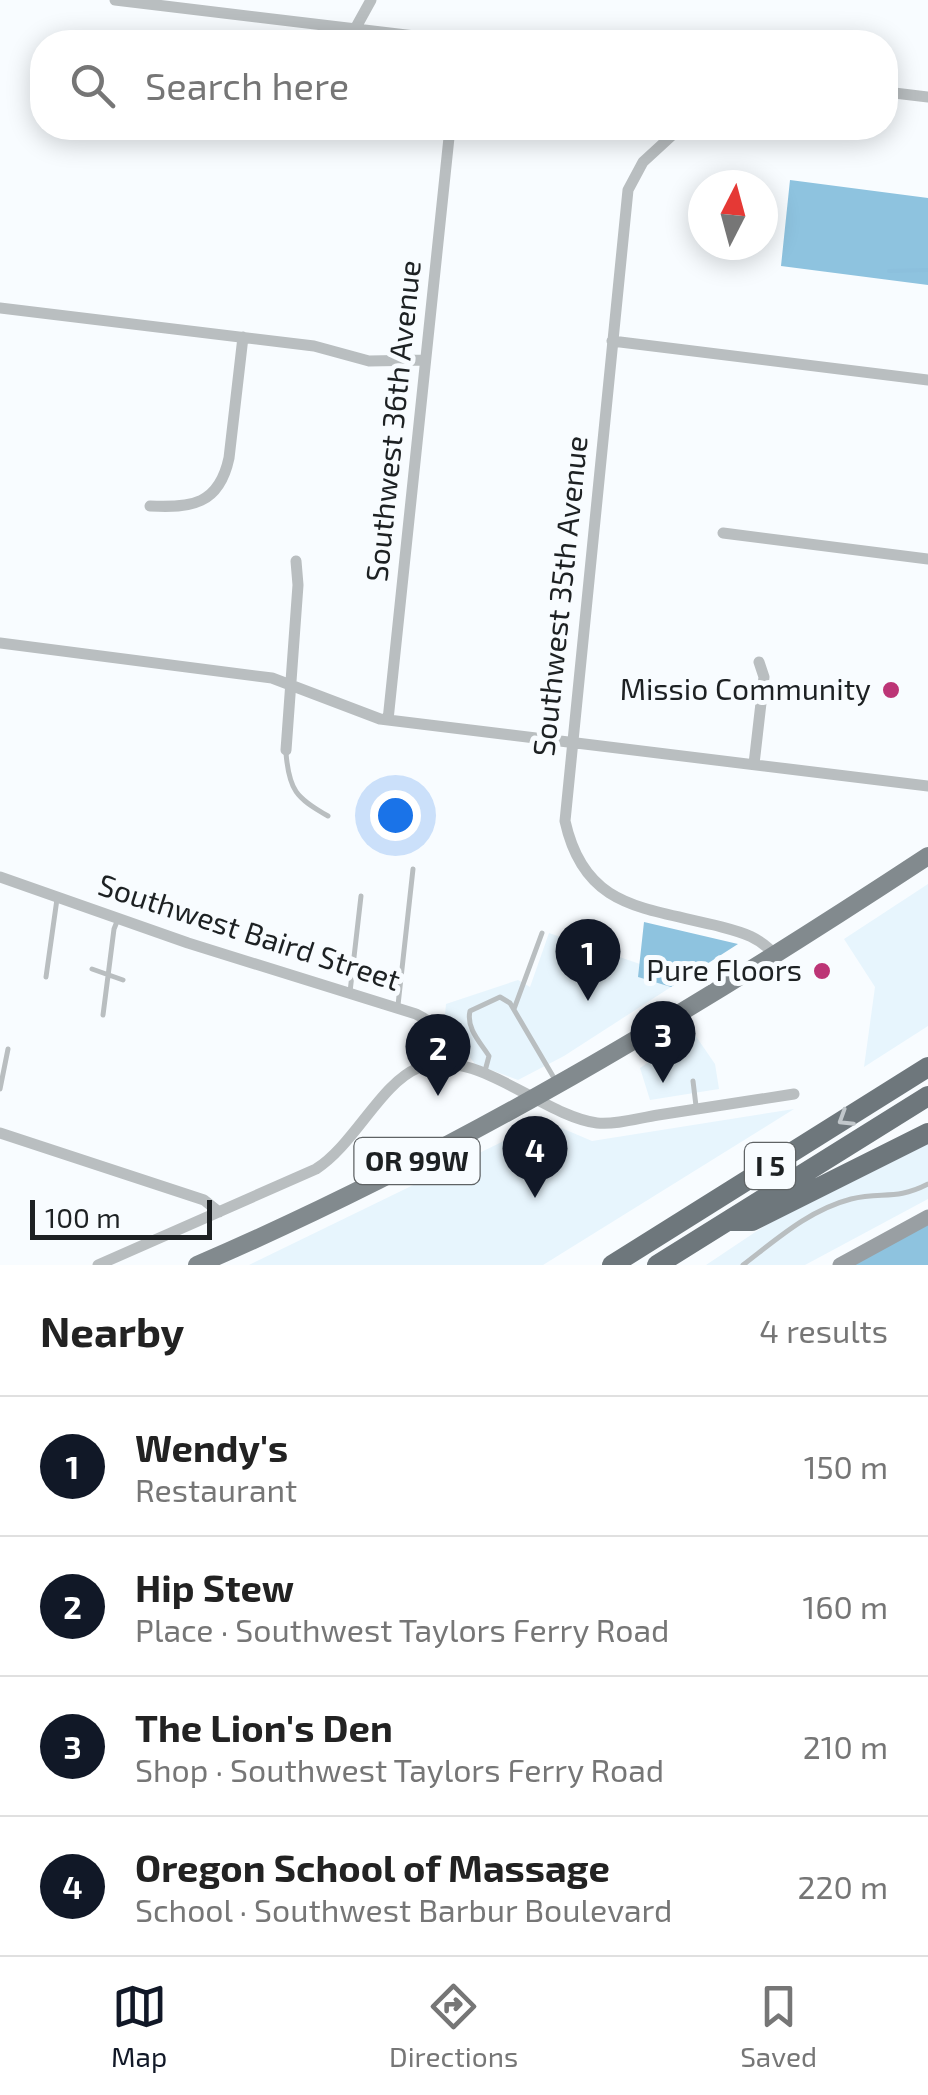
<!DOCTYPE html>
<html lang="en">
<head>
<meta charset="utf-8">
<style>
  body { margin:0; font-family:"Exo 2",sans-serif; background:#f2f2f2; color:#222 }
  .compass { position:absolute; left:688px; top:170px; width:90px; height:90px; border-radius:50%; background:#fff; box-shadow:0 5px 25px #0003; rotate:6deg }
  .scale { position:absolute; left:30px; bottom:25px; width:182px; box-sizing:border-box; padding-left:10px; border:5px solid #1d2123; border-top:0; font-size:28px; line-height:35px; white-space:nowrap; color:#1d2123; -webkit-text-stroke:8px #f8fcff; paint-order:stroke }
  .you { position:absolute; left:395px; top:815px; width:35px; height:35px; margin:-25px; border:8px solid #fff; border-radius:50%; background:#1a73e8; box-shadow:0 0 0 15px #1a73e833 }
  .badge { display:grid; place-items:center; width:65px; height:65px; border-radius:50%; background:#111827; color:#fff; font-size:32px; font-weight:700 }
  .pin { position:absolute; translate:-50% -82px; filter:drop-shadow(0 2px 5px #0008) }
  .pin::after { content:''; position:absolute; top:52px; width:35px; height:30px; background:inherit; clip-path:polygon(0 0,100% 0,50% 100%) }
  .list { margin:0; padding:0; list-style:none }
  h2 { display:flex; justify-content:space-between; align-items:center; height:130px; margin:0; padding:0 40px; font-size:42px }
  h2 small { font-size:32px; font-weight:400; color:#767676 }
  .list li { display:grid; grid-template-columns:65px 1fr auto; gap:30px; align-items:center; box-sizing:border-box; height:140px; padding:0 40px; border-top:2px solid #e0e0e0 }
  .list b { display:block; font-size:38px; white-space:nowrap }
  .list p { margin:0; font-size:32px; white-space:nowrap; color:#767676 }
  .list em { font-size:32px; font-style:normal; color:#767676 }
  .icon { flex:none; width:55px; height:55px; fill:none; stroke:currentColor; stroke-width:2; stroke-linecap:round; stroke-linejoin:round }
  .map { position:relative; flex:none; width:928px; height:1265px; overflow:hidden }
  .search { position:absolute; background:#fff; box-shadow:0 5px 25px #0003; left:30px; right:30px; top:30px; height:110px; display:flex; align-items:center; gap:25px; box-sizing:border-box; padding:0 35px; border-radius:40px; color:#767676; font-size:38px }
  .sheet { height:690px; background:#fff }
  nav { display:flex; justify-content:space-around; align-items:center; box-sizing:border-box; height:140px; border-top:2px solid #e0e0e0; background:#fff; font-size:28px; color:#767676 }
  nav a { display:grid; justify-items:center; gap:5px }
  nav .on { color:#111827 }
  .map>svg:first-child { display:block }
  .built { fill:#e7f5fd }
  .forest { fill:#8ec3df }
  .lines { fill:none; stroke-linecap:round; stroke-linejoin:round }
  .stream { stroke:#8cc0dd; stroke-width:4 }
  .lane { stroke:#b9bec0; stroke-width:5 }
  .street { stroke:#b9bec0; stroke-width:11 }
  .secondary { stroke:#999fa3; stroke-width:15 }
  .primary { stroke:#828a8e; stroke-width:18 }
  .highway { stroke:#6e777c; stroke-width:20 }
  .oneway { stroke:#c1c7cb }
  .poi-dot { fill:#bc3576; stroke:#f8fcff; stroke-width:4 }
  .labels { text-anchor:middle; stroke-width:10; stroke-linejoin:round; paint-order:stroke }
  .shield { fill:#f8fcff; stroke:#5f6365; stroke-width:2.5 }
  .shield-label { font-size:28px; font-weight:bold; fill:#1d2123 }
  .street-label { font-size:30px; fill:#1d2123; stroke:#f8fcff }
  .poi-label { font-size:30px; fill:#1d2123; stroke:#f8fcff; text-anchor:end }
</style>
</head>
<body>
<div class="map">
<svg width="928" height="1265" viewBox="0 0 928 1265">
  <rect width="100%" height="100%" fill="#f8fcff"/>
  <path class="built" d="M 928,884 L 928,1026 L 864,1067 L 875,987 L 844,939 Z
    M 549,933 L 640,964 L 639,977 L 671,987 L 564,1056 L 518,1080 L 475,1064 L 444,1024 L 446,1004 L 518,980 L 530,987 Z
    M 693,1032 L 715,1064 L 719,1089 L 650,1100 L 640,1068 Z
    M 794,1109 L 543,1265 L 249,1265 L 545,1121 L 592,1141 Z
    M 928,1141 L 928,1199 L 805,1265 L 706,1265 L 766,1225 Z"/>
  <path class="forest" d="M 790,180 L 928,198 L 928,285 L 781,266 Z
    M 644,922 L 738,944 L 671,987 L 638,977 Z
    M 928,1223 L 928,1265 L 847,1265 Z"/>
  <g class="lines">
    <path class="stream" d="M 889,271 L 928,270"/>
    <path class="lane" d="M 286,753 C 289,790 296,798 328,816
      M 92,969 L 123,980
      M 46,977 L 57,899
      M 350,992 L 361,896
      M 398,1005 L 413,869
      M 514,1009 L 542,933
      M 103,1015 L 114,929 L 118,919
      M 653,1035 L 666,1055
      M 485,1071 L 489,1056 C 480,1042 466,1028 470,1011 L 500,997 L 510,1003 L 557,1083
      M 693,1081 L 696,1106
      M 0,1089 L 8,1049
      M 743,1265 C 777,1239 809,1210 851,1199 C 882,1191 895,1201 928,1184"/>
    <path class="street" d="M 115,0 L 465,42
      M 355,29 L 371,0
      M 886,92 L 928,97
      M 680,128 L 643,162 L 628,190 L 565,821 C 584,907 641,907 714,925 C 740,932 758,935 776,956
      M 0,308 L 314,346 L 369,361 L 424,360
      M 612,341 L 928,380
      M 150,506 C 191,508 219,505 229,458 L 243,337
      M 723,533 L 928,559
      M 0,643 L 272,678 L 380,719 L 928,786
      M 388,720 L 450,128
      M 286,750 L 298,585 L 296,561
      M 754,764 L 764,677 L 759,662
      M 0,877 L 188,943 L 416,1014 C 437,1024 453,1043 458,1066
      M 0,1133 L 204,1200 L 219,1212
      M 98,1265 L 316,1169 C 354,1145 381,1083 418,1068 C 475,1045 542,1116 597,1123 C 616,1125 639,1118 658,1115 C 703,1108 749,1101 794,1094"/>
    <path class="secondary" d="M 840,1265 L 928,1217"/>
    <path class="primary" d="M 197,1265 C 455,1154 694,1010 928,856"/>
    <path class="highway" d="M 730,1221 L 752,1221 L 928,1133
      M 612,1265 L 928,1067
      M 657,1265 L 928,1096"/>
  </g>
  <defs><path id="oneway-chevron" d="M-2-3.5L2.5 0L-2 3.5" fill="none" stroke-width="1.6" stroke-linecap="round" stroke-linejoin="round" transform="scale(2.5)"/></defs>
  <use class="oneway" href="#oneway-chevron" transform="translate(845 1119) rotate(148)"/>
  <g class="poi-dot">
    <circle cx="891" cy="690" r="10"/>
    <circle cx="822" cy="971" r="10"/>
  </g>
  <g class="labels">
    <g class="shield">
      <rect x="354.5" y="1138" width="125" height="46" rx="8"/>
      <rect x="745" y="1143" width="50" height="46" rx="8"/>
    </g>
    <g class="shield-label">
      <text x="417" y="1171">OR 99W</text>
      <text x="770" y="1176">I 5</text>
    </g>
    <g class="street-label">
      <text transform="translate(394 421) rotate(-84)" y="10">Southwest 36th Avenue</text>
      <text transform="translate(561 596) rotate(-84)" y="10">Southwest 35th Avenue</text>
      <text transform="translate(249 933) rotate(18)" y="10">Southwest Baird Street</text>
    </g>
    <g class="poi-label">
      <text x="871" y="700">Missio Community</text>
      <text x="802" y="981">Pure Floors</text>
    </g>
  </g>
</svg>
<svg class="compass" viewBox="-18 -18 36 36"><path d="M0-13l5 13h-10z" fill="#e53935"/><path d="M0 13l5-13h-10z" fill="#767676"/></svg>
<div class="scale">100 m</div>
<div class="you"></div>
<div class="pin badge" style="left:588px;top:1001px">1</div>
<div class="pin badge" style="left:438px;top:1096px">2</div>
<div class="pin badge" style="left:663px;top:1083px">3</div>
<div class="pin badge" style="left:535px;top:1198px">4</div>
<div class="search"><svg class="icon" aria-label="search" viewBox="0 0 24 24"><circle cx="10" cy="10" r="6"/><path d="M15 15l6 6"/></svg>Search here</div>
</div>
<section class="sheet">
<h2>Nearby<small>4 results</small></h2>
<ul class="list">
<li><span class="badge">1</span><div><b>Wendy's</b><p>Restaurant</p></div><em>150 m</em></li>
<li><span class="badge">2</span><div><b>Hip Stew</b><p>Place · Southwest Taylors Ferry Road</p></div><em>160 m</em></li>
<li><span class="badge">3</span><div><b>The Lion's Den</b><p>Shop · Southwest Taylors Ferry Road</p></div><em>210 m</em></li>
<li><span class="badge">4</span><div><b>Oregon School of Massage</b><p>School · Southwest Barbur Boulevard</p></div><em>220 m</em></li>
</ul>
</section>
<nav>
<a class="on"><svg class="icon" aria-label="map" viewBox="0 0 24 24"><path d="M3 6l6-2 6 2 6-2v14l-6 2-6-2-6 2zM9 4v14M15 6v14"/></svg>Map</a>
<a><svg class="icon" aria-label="directions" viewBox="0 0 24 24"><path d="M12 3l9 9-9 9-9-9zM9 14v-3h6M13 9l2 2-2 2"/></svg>Directions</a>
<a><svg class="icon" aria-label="saved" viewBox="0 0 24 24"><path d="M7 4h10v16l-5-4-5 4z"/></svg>Saved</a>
</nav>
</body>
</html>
